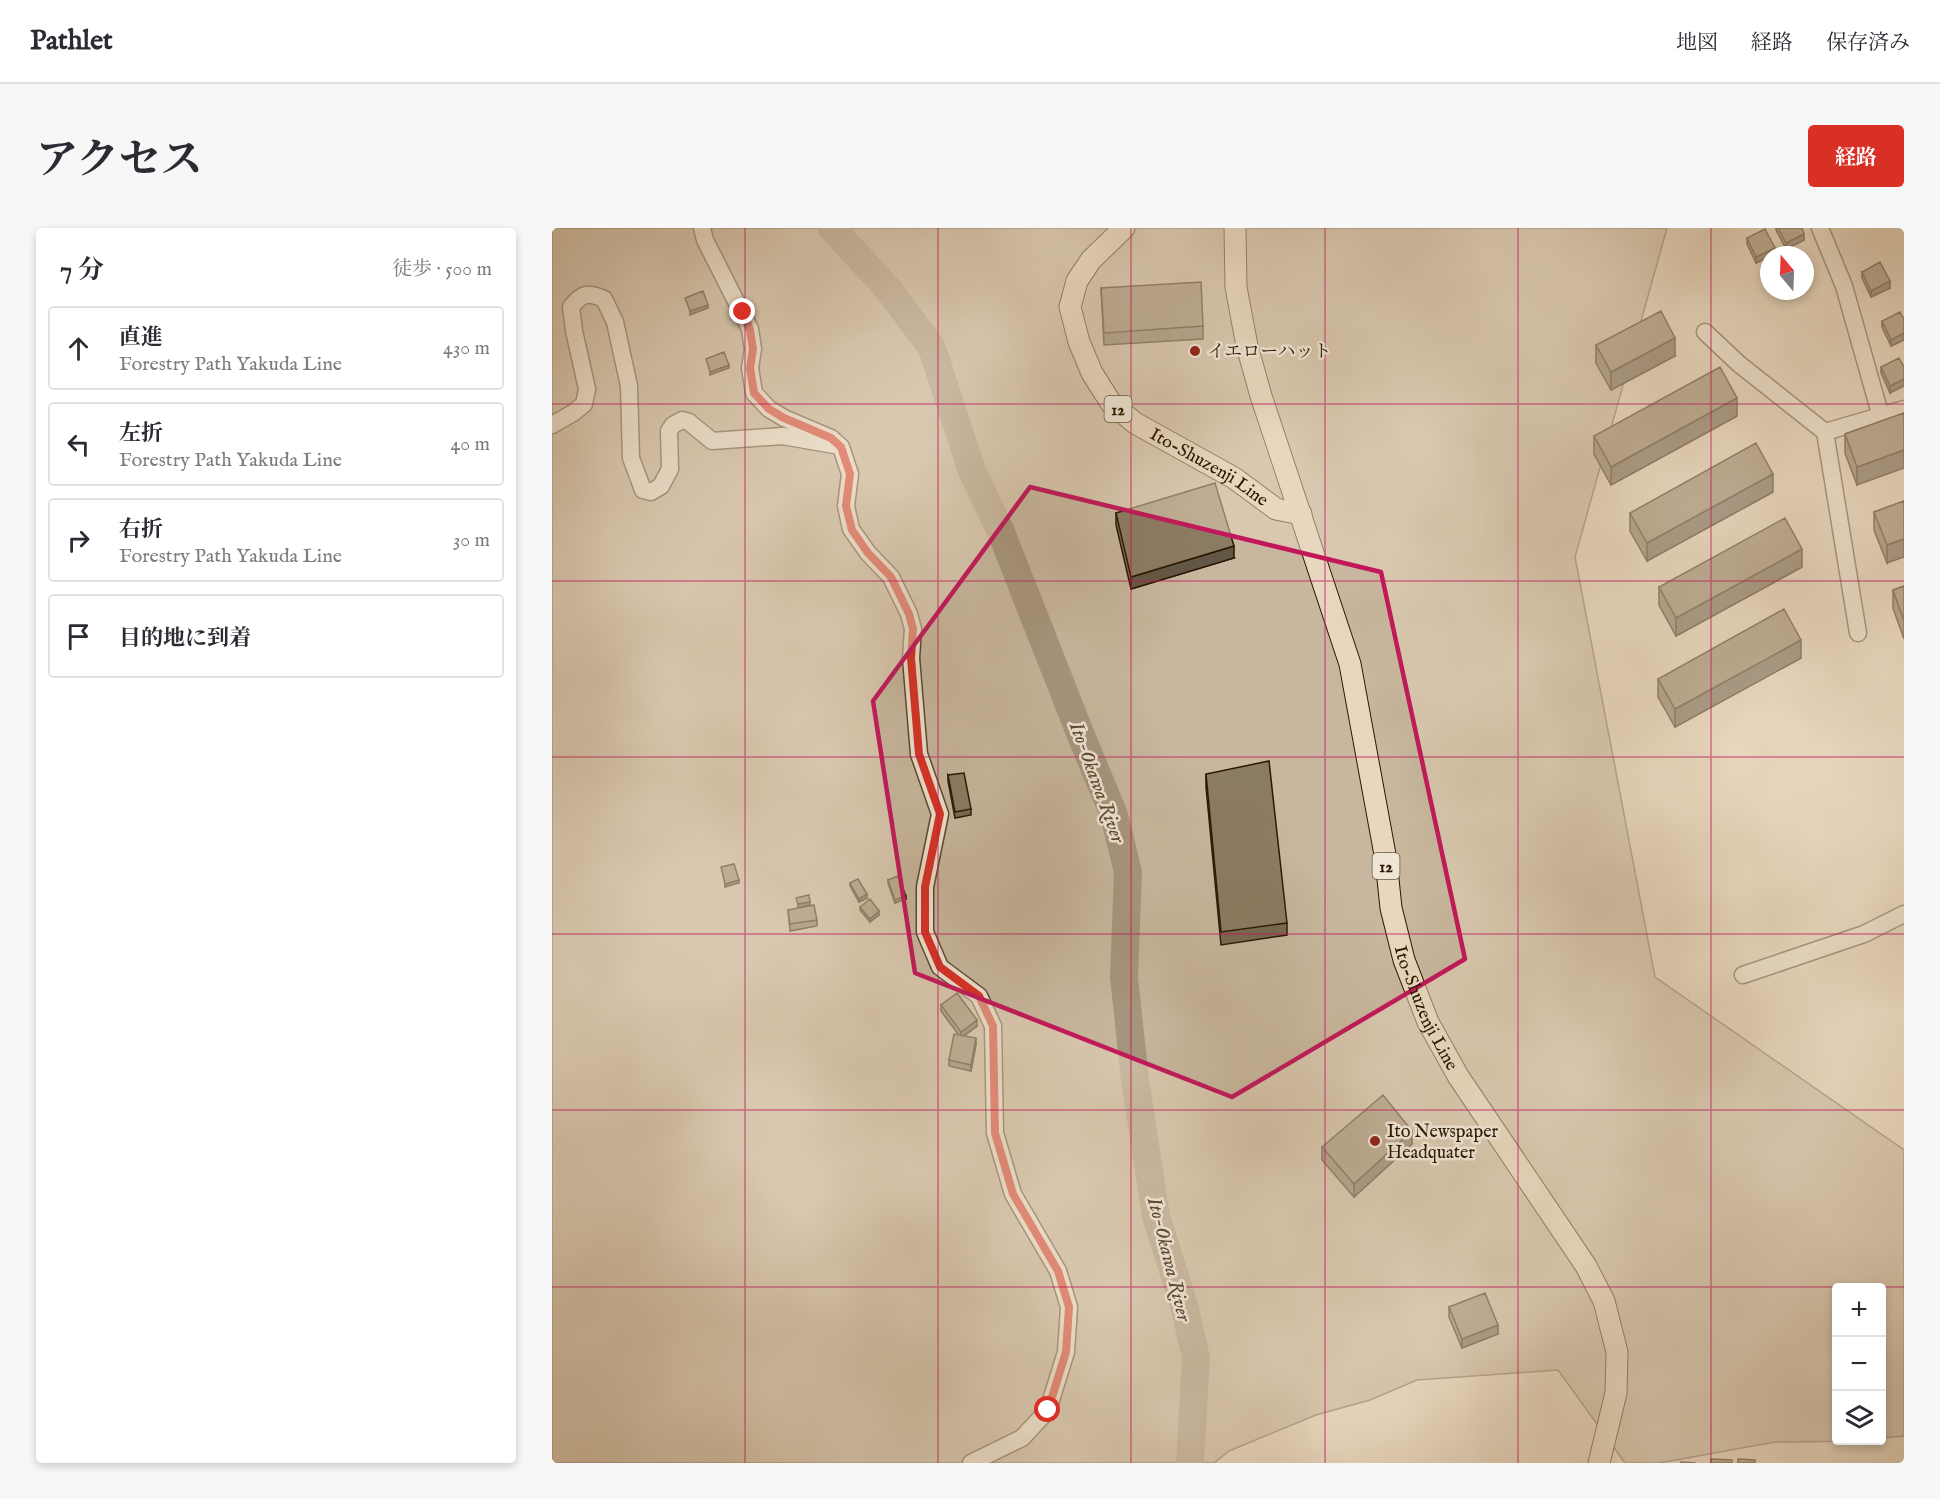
<!DOCTYPE html>
<html lang="ja">
<head>
<meta charset="utf-8">
<style>
  body { margin:0; font-family:"IM FELL English","Noto Serif JP",serif; background:#f7f7f7; color:#2b2b33 }
  .controls { position:absolute; right:18px; bottom:18px; display:grid; overflow:hidden; border-radius:6px; box-shadow:0 3px 9px #0003 }
  .controls button { width:54px; height:54px; display:grid; place-items:center; padding:0; border:0; border-bottom:2px solid #e1e1e2; background:#fff; color:#2b2b33; font:30px sans-serif }
  .compass { position:absolute; left:1208px; top:18px; width:54px; height:54px; border-radius:50%; background:#fff; box-shadow:0 3px 9px #0003; rotate:341deg }
  .stop { position:absolute; width:18px; height:18px; margin:-14px; border:4px solid #d93025; border-radius:50%; background:#fff }
  .stop.end { background:#d93025; border-color:#fff; box-shadow:0 2px 6px #0008 }
  .list { margin:0; padding:0; list-style:none }
  h2 { display:flex; justify-content:space-between; align-items:center; height:78px; margin:0; padding:0 24px; font-size:26px }
  h2 small { font-size:20px; font-weight:400; color:#7c7c81 }
  .list li { display:grid; grid-template-columns:39px 1fr auto; gap:18px; align-items:center; box-sizing:border-box; height:84px; margin:0 12px 12px; padding:0 12px; border:2px solid #e1e1e2; border-radius:6px }
  .list b { display:block; font-size:22px; white-space:nowrap }
  .list p { margin:0; font-size:20px; white-space:nowrap; color:#7c7c81 }
  .list em { font-size:20px; font-style:normal; color:#7c7c81 }
  .icon { flex:none; width:33px; height:33px; fill:none; stroke:currentColor; stroke-width:2; stroke-linecap:round; stroke-linejoin:round }
  .map { position:relative; flex:none; width:1352px; height:1235px; overflow:hidden; border-radius:6px }
  header { display:flex; align-items:center; gap:36px; box-sizing:border-box; height:84px; padding:0 30px; background:#fff; border-bottom:2px solid #e1e1e2 }
  header strong { font-size:28px }
  nav { display:flex; gap:33px; margin-inline-start:auto; font-size:21px }
  .intro { display:flex; align-items:center; justify-content:space-between; box-sizing:border-box; height:144px; padding:0 36px }
  h1 { margin:0; font-size:42px }
  .button { padding:15px 27px; border-radius:6px; background:#d93025; color:#fff; font-size:21px; font-weight:700 }
  main { display:flex; gap:36px; padding:0 36px }
  aside { flex:1; background:#fff; border-radius:6px; box-shadow:0 3px 9px #0003 }
  .map>svg:first-child { display:block }
  .green { fill:#c8b79e; stroke:#786850; stroke-width:1.5 }
  .lines { fill:none; stroke-linecap:round; stroke-linejoin:round }
  .river { stroke:#a7967e; stroke-width:28 }
  .minor-casing { stroke:#594830; stroke-width:19 }
  .major-casing { stroke:#291801; stroke-width:23 }
  .minor { stroke:#f0e5d5; stroke-width:16 }
  .major { stroke:#e8d7be; stroke-width:21 }
  .wall { fill:#786a55; stroke:#291801; stroke-width:1.5 }
  .shaded-wall { fill:#625645; stroke:#291801; stroke-width:1.5 }
  .building { fill:#8c7b63; stroke:#291801; stroke-width:1.5 }
  .route { stroke:#d93025; stroke-width:8 }
  .marked { fill:none; stroke:#c2185b; stroke-width:4.5; stroke-linejoin:round }
  .grid { fill:none; stroke:#c2185b; stroke-width:1.5; stroke-opacity:0.55 }
  .poi-dot { fill:#8f2418; stroke:#f0e5d5; stroke-width:2 }
  .labels { text-anchor:middle; stroke-width:5; stroke-linejoin:round; paint-order:stroke }
  .shield { fill:#f0e5d5; stroke:#655641; stroke-width:1.5 }
  .shield-label { font-size:16px; font-weight:bold; fill:#291801 }
  .poi-label { font-size:18px; fill:#291801; stroke:#f0e5d5; text-anchor:start }
  .street-label { font-size:18px; fill:#291801; stroke:#f0e5d5 }
  .water-label { font-size:20px; font-style:italic; fill:#5b4a33; stroke:#f0e5d5 }
</style>
</head>
<body>
<header>
<strong>Pathlet</strong>
<nav><a>地図</a><a>経路</a><a>保存済み</a></nav>
</header>
<div class="intro"><h1>アクセス</h1><a class="button">経路</a></div>
<main>
<aside>
<h2>7 分<small>徒歩 · 500 m</small></h2>
<ul class="list">
<li><svg class="icon" aria-label="ahead" viewBox="0 0 24 24"><path d="M12 20V5M6 11l6-6 6 6"/></svg><div><b>直進</b><p>Forestry Path Yakuda Line</p></div><em>430 m</em></li>
<li><svg class="icon" aria-label="left" viewBox="0 0 24 24"><path d="M17 20v-9H6M10 6l-5 5 5 5"/></svg><div><b>左折</b><p>Forestry Path Yakuda Line</p></div><em>40 m</em></li>
<li><svg class="icon" aria-label="right" viewBox="0 0 24 24"><path d="M7 20v-9h11M14 6l5 5-5 5"/></svg><div><b>右折</b><p>Forestry Path Yakuda Line</p></div><em>30 m</em></li>
<li><svg class="icon" aria-label="arrive" viewBox="0 0 24 24"><path d="M6 21V4h12l-3 4 3 4H6"/></svg><div><b>目的地に到着</b></div></li>
</ul>
</aside>
<div class="map">
<svg width="1352" height="1235" viewBox="0 0 1352 1235">
  <rect width="100%" height="100%" fill="#e8d7be"/>
  <filter id="stains"><feTurbulence type="fractalNoise" baseFrequency=".00333" numOctaves="4"/><feColorMatrix values="0 0 0 0 .2 0 0 0 0 .09 0 0 0 0 .02 0 0 0 .5 -.17"/></filter>
  <radialGradient id="worn" r=".72"><stop offset=".6" stop-color="#630" stop-opacity="0"/><stop offset="1" stop-color="#630" stop-opacity=".3"/></radialGradient>
  <path class="green" d="M 0,0 L 1115,0 L 1023,329 L 1103,749 L 1352,922 L 1352,1208 L 1330,1210 L 1330,1060 L 1284,1060 L 1284,1212 L 1311,1213 L 1223,1214 L 1107,1235 L 1073,1235 L 1006,1142 L 865,1152 L 818,1172 L 764,1187 L 677,1223 L 662,1235 L 0,1235 Z"/>
  <g class="lines">
    <path class="river" d="M 280,0 L 336,61 L 380,120 L 420,243 L 449,304 L 530,510 L 562,587 L 576,644 L 572,749 L 583,852 L 604,988 L 633,1081 L 644,1130 L 638,1235"/>
    <defs>
      <path id="minor" d="M 150,0 L 153,12 L 198,101 L 201,121 L 198,140 L 202,165 L 217,181 L 232,190 L 279,210 L 289,219 L 298,246 L 294,278 L 299,301 L 316,325 L 339,349 L 357,386 L 361,401 L 359,430 L 367,526 L 388,586 L 373,659 L 373,704 L 388,739 L 427,768 L 441,798 L 443,905 L 461,966 L 506,1043 L 517,1079 L 514,1124 L 496,1182 L 470,1210 L 419,1235
        M 1268,0 L 1292,58 L 1329,189
        M 1153,104 L 1187,136 L 1273,204 L 1306,405
        M 0,197 L 21,185 L 32,176 L 35,161 L 22,103 L 19,79 C 30,65 36,64 52,71 L 63,94 L 77,158 L 79,230 L 91,262 L 99,264 L 109,258 L 118,241 L 117,203 L 121,197 L 130,192 L 137,194 L 160,213 L 231,208 L 282,217
        M 1273,204 L 1352,181
        M 1191,747 L 1312,706 L 1352,686"/>
      <g id="major">
        <path id="s1" d="M 572,0 L 539,32 L 525,53 L 518,79 L 527,114 L 540,145 L 559,175 L 583,195 L 682,250 L 724,281 L 749,286"/>
        <path id="s2" d="M 683,0 L 684,59 L 695,118 L 709,168 L 798,436 L 834,632 L 839,680 L 852,732 L 876,794 L 906,848 L 1034,1038 L 1052,1073 L 1065,1124 L 1064,1165 L 1047,1235"/>
      </g>
    </defs>
    <use href="#minor" class="minor-casing"/>
    <use href="#major" class="major-casing"/>
    <use href="#minor" class="minor"/>
    <use href="#major" class="major"/>
  </g>
  <path class="wall" d="M 1224,0 L 1250,0 L 1252,12 L 1234,21 L 1224,2 Z
    M 1195,10 L 1223,26 L 1217,27 L 1217,29 L 1204,35 L 1195,16 Z
    M 1310,44 L 1338,60 L 1319,69 L 1310,50 Z
    M 549,60 L 651,98 L 651,111 L 552,117 Z
    M 1352,91 L 1352,112 L 1339,118 L 1330,99 L 1330,93 Z
    M 1044,117 L 1123,128 L 1059,162 L 1044,135 Z
    M 1329,139 L 1352,139 L 1338,165 L 1329,145 Z
    M 1352,185 L 1305,257 L 1293,225 L 1293,206 Z
    M 1185,188 L 1059,257 L 1042,226 L 1042,208 Z
    M 1221,264 L 1095,333 L 1078,303 L 1078,285 Z
    M 1352,273 L 1335,335 L 1322,302 L 1322,284 Z
    M 564,285 L 682,330 L 579,361 L 564,297 Z
    M 1250,339 L 1124,408 L 1107,377 L 1107,359 Z
    M 1352,358 L 1352,411 L 1341,380 L 1341,362 Z
    M 1249,430 L 1123,499 L 1106,469 L 1106,451 Z
    M 654,546 L 735,695 L 735,707 L 669,717 L 654,559 Z
    M 396,547 L 419,581 L 419,587 L 403,590 L 396,553 Z
    M 336,652 L 354,671 L 343,675 L 336,655 Z
    M 298,655 L 315,670 L 307,674 L 298,658 Z
    M 308,679 L 327,687 L 318,694 L 308,682 Z
    M 236,682 L 265,692 L 265,698 L 238,703 Z
    M 389,777 L 425,798 L 412,808 L 424,816 L 419,843 L 397,838 L 397,832 L 406,806 L 389,783 Z
    M 860,916 L 802,969 L 770,932 L 770,919 Z
    M 897,1079 L 946,1106 L 910,1120 L 897,1089 Z"/>
  <path class="shaded-wall" d="M 1252,6 L 1252,12 L 1234,21 L 1234,15 Z
    M 1223,20 L 1223,26 L 1217,27 L 1217,29 L 1204,35 L 1204,29 Z
    M 1338,53 L 1338,60 L 1319,69 L 1319,63 Z
    M 156,77 L 156,80 L 138,87 L 138,83 Z
    M 1352,105 L 1352,112 L 1339,118 L 1339,112 Z
    M 1123,110 L 1123,128 L 1059,162 L 1059,144 Z
    M 177,137 L 177,140 L 158,147 L 158,144 Z
    M 1352,151 L 1352,158 L 1338,165 L 1338,158 Z
    M 1185,170 L 1185,188 L 1059,257 L 1059,239 Z
    M 1352,222 L 1352,240 L 1305,257 L 1305,239 Z
    M 1221,246 L 1221,264 L 1095,333 L 1095,315 Z
    M 1352,311 L 1352,329 L 1335,335 L 1335,317 Z
    M 682,318 L 682,330 L 579,361 L 579,349 Z
    M 1250,321 L 1250,339 L 1124,408 L 1124,390 Z
    M 1249,412 L 1249,430 L 1123,499 L 1123,481 Z
    M 187,652 L 187,655 L 173,659 L 173,656 Z
    M 315,666 L 315,670 L 307,674 L 307,671 Z
    M 354,668 L 354,671 L 343,675 L 343,672 Z
    M 258,674 L 258,677 L 246,680 L 246,676 Z
    M 327,683 L 327,687 L 318,694 L 318,691 Z
    M 425,792 L 425,798 L 409,810 L 409,804 Z
    M 424,810 L 424,816 L 419,843 L 419,837 Z
    M 860,903 L 860,916 L 802,969 L 802,956 Z
    M 946,1097 L 946,1106 L 910,1120 L 910,1111 Z"/>
  <path class="building" d="M 1226,0 L 1250,0 L 1252,6 L 1234,15 Z
    M 1213,1 L 1223,20 L 1204,29 L 1195,10 Z
    M 1328,34 L 1338,53 L 1319,63 L 1310,44 Z
    M 649,54 L 651,98 L 552,105 L 549,60 Z
    M 151,63 L 156,77 L 138,83 L 133,70 Z
    M 1109,83 L 1123,110 L 1059,144 L 1044,117 Z
    M 1348,84 L 1352,91 L 1352,105 L 1339,112 L 1330,93 Z
    M 172,124 L 177,137 L 158,144 L 154,131 Z
    M 1347,130 L 1352,139 L 1352,151 L 1338,158 L 1329,139 Z
    M 1168,139 L 1185,170 L 1059,239 L 1042,208 Z
    M 1352,185 L 1352,222 L 1305,239 L 1293,206 Z
    M 1204,215 L 1221,246 L 1095,315 L 1078,285 Z
    M 663,255 L 682,318 L 579,349 L 564,285 Z
    M 1352,273 L 1352,311 L 1335,317 L 1322,284 Z
    M 1233,290 L 1250,321 L 1124,390 L 1107,359 Z
    M 1352,358 L 1352,393 L 1341,362 Z
    M 1232,381 L 1249,412 L 1123,481 L 1106,451 Z
    M 717,533 L 735,695 L 669,704 L 654,546 Z
    M 412,545 L 419,581 L 403,584 L 396,547 Z
    M 182,636 L 187,652 L 173,656 L 169,639 Z
    M 346,648 L 354,668 L 343,672 L 336,652 Z
    M 306,651 L 315,666 L 307,671 L 298,655 Z
    M 257,667 L 258,674 L 246,676 L 244,670 Z
    M 318,671 L 327,683 L 318,691 L 308,679 Z
    M 262,677 L 265,692 L 238,696 L 236,682 Z
    M 405,765 L 425,792 L 409,804 L 389,777 Z
    M 402,806 L 424,810 L 419,837 L 397,832 Z
    M 831,867 L 860,903 L 802,956 L 770,919 Z
    M 933,1065 L 946,1097 L 910,1111 L 897,1079 Z
    M 1159,1231 L 1180,1232 L 1180,1235 L 1159,1235 Z
    M 1186,1231 L 1203,1232 L 1203,1235 L 1186,1235 Z
    M 1129,1234 L 1144,1235 L 1129,1235 Z"/>
  <g class="lines">
    <path class="route" d="M 191,84 L 198,102 L 201,121 L 198,140 L 202,165 L 217,181 L 232,190 L 279,210 L 289,219 L 298,246 L 294,278 L 300,302 L 316,325 L 339,349 L 357,386 L 361,401 L 359,430 L 367,526 L 388,586 L 373,659 L 373,704 L 388,739 L 427,768 L 441,798 L 443,905 L 461,966 L 506,1043 L 517,1079 L 514,1124 L 496,1182"/>
  </g>
  <path d="M0 0H1352V1235H0ZM 478,259 L 829,344 L 913,731 L 680,869 L 363,745 L 321,473 Z" fill="#e8d7be" fill-opacity=".55" fill-rule="evenodd"/>
  <path class="marked" d="M 478,259 L 829,344 L 913,731 L 680,869 L 363,745 L 321,473 Z"/>
  <path class="grid" d="M 193,0 L 193,1235M 386,0 L 386,1235M 579,0 L 579,1235M 773,0 L 773,1235M 966,0 L 966,1235M 1159,0 L 1159,1235M 0,176 L 1352,176M 0,353 L 1352,353M 0,529 L 1352,529M 0,706 L 1352,706M 0,882 L 1352,882M 0,1059 L 1352,1059"/>
  <g class="poi-dot">
    <circle cx="643" cy="123" r="6"/>
    <circle cx="823" cy="913" r="6"/>
  </g>
  <g class="labels">
    <g class="shield">
      <rect x="552.5" y="168" width="27" height="26" rx="4.5"/>
      <rect x="820.5" y="625" width="27" height="26" rx="4.5"/>
    </g>
    <g class="shield-label">
      <text x="566" y="187">12</text>
      <text x="834" y="644">12</text>
    </g>
    <g class="poi-label">
      <text x="655" y="129">イエローハット</text>
      <text x="835" y="909">Ito Newspaper<tspan x="835" dy="21">Headquater</tspan></text>
    </g>
    <g class="street-label">
      <text dy="6" stroke="none"><textPath href="#s1" startOffset="321">Ito-Shuzenji Line</textPath></text>
      <text dy="6" stroke="none"><textPath href="#s2" startOffset="807">Ito-Shuzenji Line</textPath></text>
    </g>
    <g class="water-label">
      <text transform="translate(546 554) rotate(70)" y="7">Ito-Okawa River</text>
      <text transform="translate(618 1031) rotate(76)" y="7">Ito-Okawa River</text>
    </g>
  </g>
  <rect width="100%" height="100%" filter="url(#stains)"/>
  <rect width="100%" height="100%" fill="url(#worn)"/>
</svg>
<div class="controls">
<button>+</button>
<button>−</button>
<button><svg class="icon" aria-label="layers" viewBox="0 0 24 24"><path d="M12 4l9 5-9 5-9-5zM3 14l9 5 9-5"/></svg></button>
</div>
<svg class="compass" viewBox="-18 -18 36 36"><path d="M0-13l5 13h-10z" fill="#e53935"/><path d="M0 13l5-13h-10z" fill="#7c7c81"/></svg>
<div class="stop" style="left:496px;top:1182px"></div>
<div class="stop end" style="left:191px;top:84px"></div>
</div>
</main>
</body>
</html>
